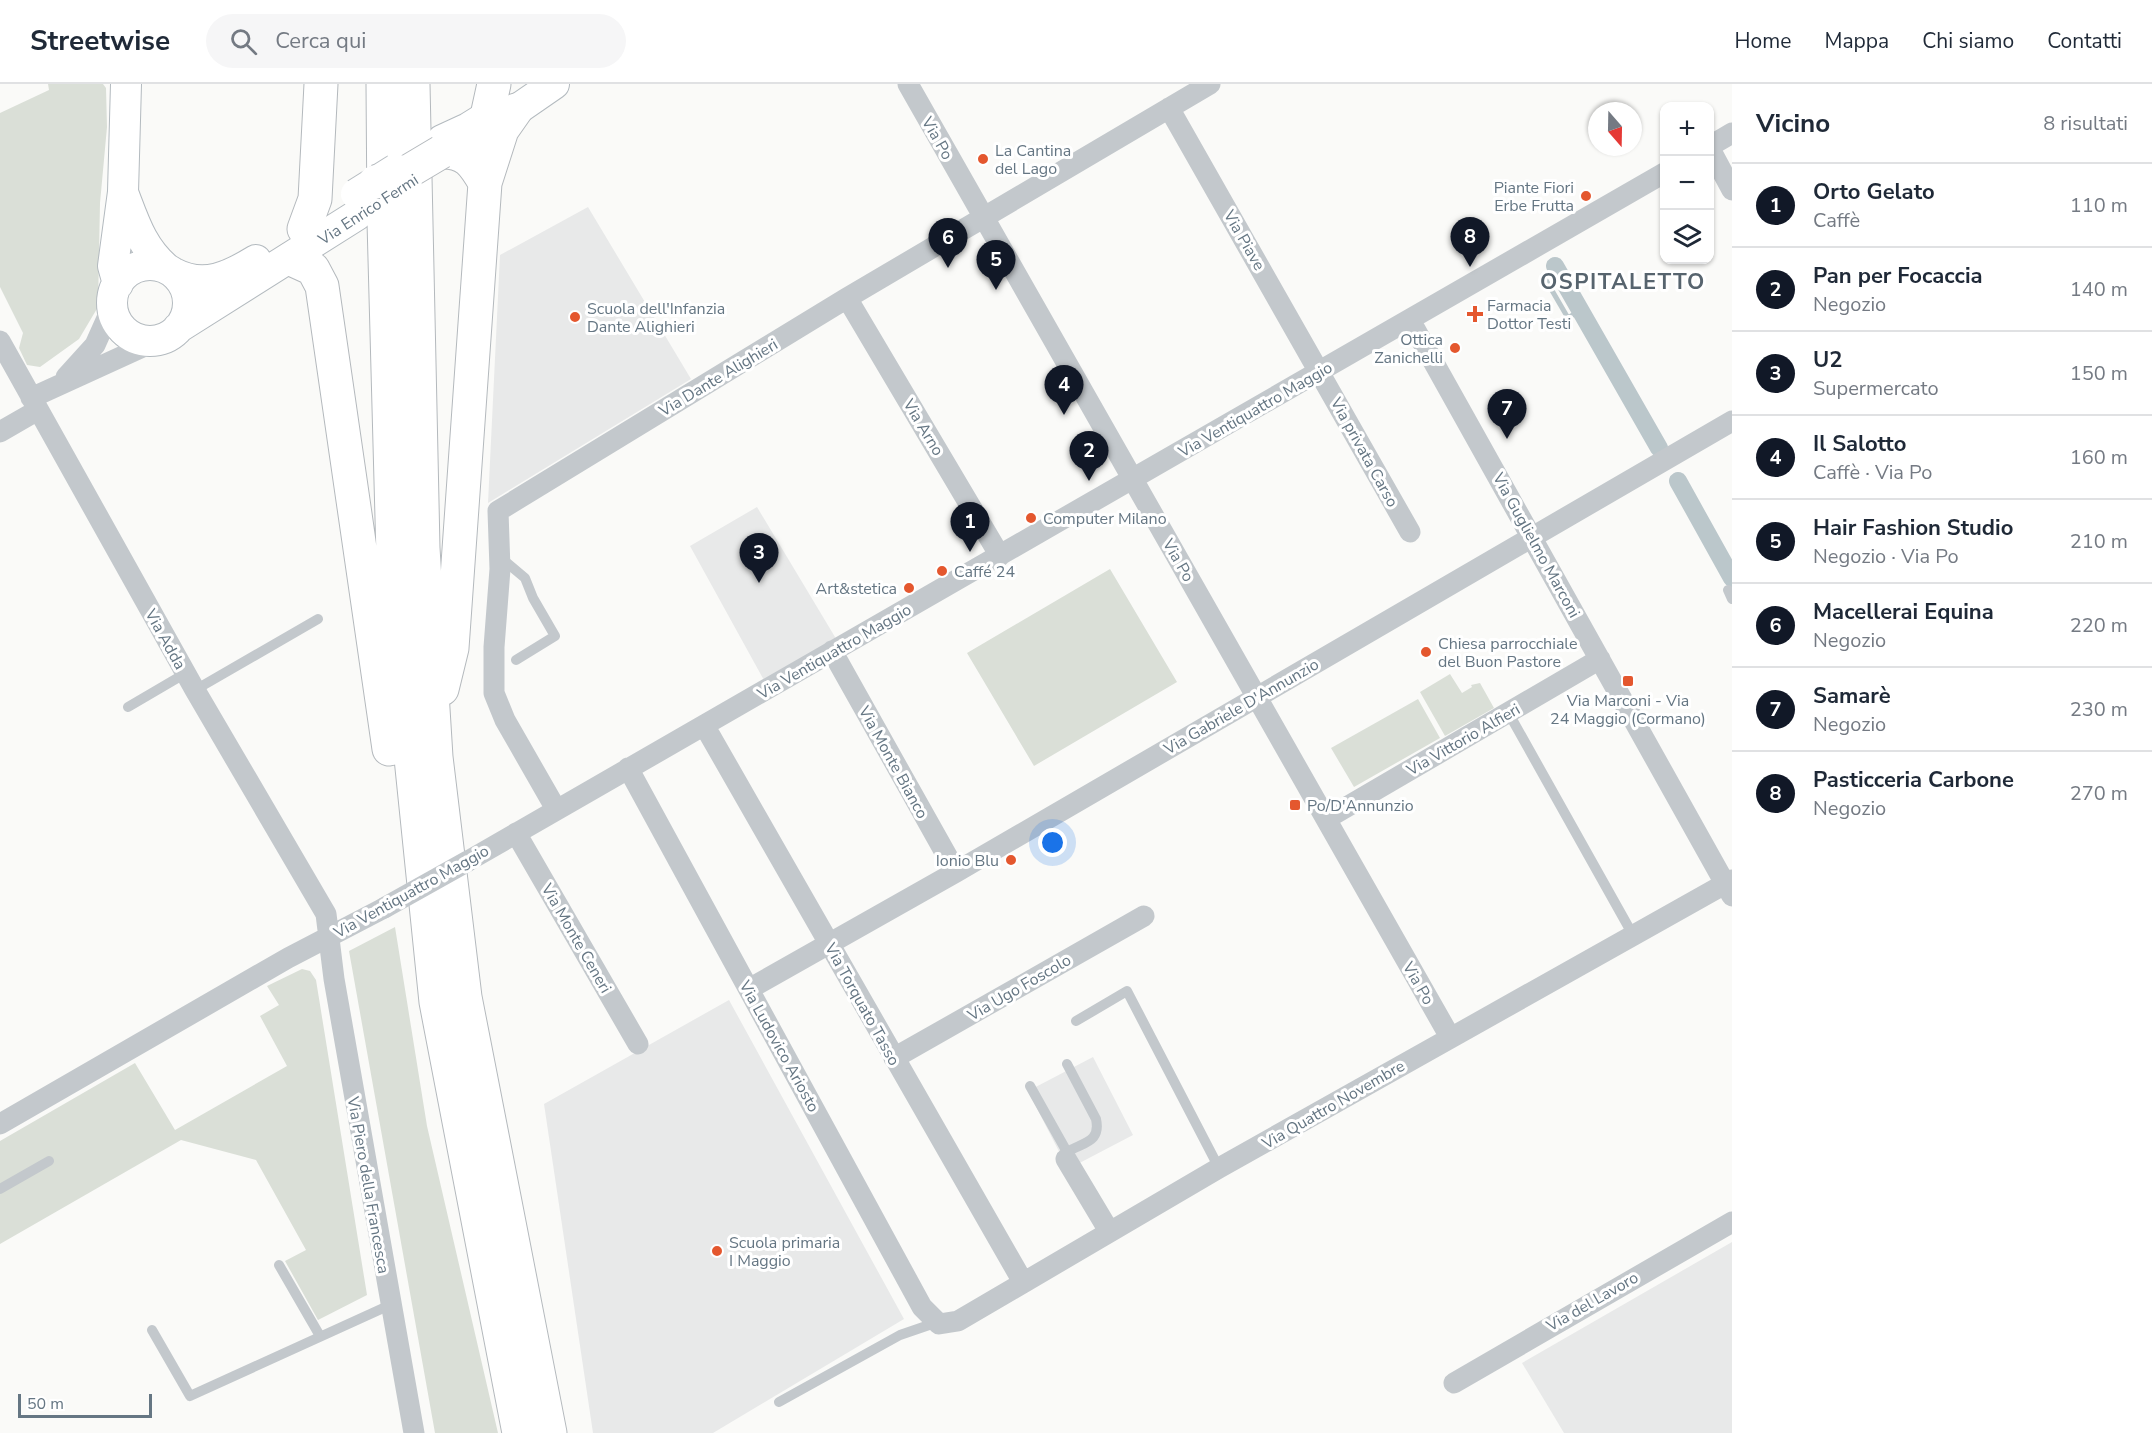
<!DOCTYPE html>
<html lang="it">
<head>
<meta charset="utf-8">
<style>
  body { margin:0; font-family:"Nunito Sans",sans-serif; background:#f6f6f7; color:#1f2937 }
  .controls { position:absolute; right:18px; top:18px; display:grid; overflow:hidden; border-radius:12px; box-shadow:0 2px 4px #0004 }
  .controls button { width:54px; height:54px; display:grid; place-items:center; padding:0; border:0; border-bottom:2px solid #e0e1e3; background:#fff; color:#1f2937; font:30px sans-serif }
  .compass { position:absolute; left:1588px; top:18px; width:54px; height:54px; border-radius:50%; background:#fff; box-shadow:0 2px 4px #0004; rotate:160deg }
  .scale { position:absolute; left:18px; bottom:15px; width:134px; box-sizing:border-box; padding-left:6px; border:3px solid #657683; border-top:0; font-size:16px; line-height:21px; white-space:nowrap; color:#657683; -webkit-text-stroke:4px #fff; paint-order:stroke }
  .you { position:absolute; left:1053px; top:759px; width:21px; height:21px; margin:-15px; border:4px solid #fff; border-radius:50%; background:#1a73e8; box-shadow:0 0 0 9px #1a73e833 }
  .badge { display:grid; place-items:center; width:39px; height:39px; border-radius:50%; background:#111827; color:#fff; font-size:20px; font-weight:700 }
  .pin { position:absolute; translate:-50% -50px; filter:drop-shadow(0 2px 3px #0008) }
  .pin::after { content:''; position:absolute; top:32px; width:21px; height:18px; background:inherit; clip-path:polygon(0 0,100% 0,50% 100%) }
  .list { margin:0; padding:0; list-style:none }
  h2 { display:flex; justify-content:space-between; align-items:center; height:78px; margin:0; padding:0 24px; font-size:26px }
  h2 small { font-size:20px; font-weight:400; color:#747a83 }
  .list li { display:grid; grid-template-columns:39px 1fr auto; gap:18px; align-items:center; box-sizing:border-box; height:84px; padding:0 24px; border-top:2px solid #e0e1e3 }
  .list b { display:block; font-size:22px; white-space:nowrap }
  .list p { margin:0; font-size:20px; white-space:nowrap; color:#747a83 }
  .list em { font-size:20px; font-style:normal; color:#747a83 }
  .icon { flex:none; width:33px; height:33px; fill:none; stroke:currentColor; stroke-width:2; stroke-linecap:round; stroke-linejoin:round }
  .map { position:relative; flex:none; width:1732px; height:1349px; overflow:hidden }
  header { display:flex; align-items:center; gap:36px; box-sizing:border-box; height:84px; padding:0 30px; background:#fff; border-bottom:2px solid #e0e1e3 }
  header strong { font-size:28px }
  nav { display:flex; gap:33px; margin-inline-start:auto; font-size:21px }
  .search { width:420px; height:54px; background:#f6f6f7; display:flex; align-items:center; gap:15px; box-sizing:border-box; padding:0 21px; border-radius:33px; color:#747a83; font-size:22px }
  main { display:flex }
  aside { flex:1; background:#fff }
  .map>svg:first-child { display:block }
  .built { fill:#e8e9e9 }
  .green { fill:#dadfd7 }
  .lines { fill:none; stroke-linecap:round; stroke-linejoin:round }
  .stream { stroke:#bbc7cb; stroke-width:5 }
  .canal { stroke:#bbc7cb; stroke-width:18 }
  .secondary-casing { stroke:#b3babf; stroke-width:32 }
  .highway-casing { stroke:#b4b9bd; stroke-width:35 }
  .lane { stroke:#c3c8cc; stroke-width:10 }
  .street { stroke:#c3c8cc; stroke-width:21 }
  .secondary { stroke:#fff; stroke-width:30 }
  .highway { stroke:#fff; stroke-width:33 }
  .secondary-bridge-casing { stroke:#b3babf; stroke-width:32; stroke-linecap:butt }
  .highway-bridge-casing { stroke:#b4b9bd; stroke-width:35; stroke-linecap:butt }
  .street-bridge { stroke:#c3c8cc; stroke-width:21 }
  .secondary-bridge { stroke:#fff; stroke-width:30 }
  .highway-bridge { stroke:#fff; stroke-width:33 }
  .poi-dot { fill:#e4572e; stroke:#fff; stroke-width:2 }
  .labels { text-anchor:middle; stroke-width:6; stroke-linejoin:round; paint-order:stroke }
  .street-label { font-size:16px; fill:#657683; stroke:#fff }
  .poi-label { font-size:16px; fill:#657683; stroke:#fff; text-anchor:start }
  .district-label { font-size:22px; font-weight:bold; letter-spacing:1.5px; fill:#57646e; stroke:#fff }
</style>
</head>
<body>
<header>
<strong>Streetwise</strong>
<div class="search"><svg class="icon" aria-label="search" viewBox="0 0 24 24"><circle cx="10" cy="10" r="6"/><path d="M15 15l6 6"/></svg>Cerca qui</div>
<nav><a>Home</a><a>Mappa</a><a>Chi siamo</a><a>Contatti</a></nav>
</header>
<main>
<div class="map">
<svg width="1732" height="1349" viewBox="0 0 1732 1349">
  <rect width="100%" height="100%" fill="#fafaf8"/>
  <path class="built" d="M 588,123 L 691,295 L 488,419 L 500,171 Z
    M 757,423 L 838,558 L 765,598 L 690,462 Z
    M 729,916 L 904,1235 L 713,1349 L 593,1349 L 544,1020 Z
    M 1093,973 L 1133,1051 L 1068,1085 L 1028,1007 Z
    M 1732,1158 L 1732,1349 L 1564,1349 L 1522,1279 Z"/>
  <path class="green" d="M 48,0 L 103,0 L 106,4 L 107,43 L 100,119 L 98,223 L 79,255 L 40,283 L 27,281 L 19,264 L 23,249 L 0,203 L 0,29 L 49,6 Z
    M 1110,485 L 1177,598 L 1034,682 L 967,569 Z
    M 1450,590 L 1462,609 L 1472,603 L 1471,601 L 1480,599 L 1494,624 L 1445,652 L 1420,608 Z
    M 1418,615 L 1440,654 L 1354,703 L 1331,664 Z
    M 395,843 L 427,1042 L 498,1349 L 435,1349 L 349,867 Z
    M 302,885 L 310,887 L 316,896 L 367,1211 L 318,1236 L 285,1177 L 306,1166 L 256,1076 L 181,1056 L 0,1160 L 0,1057 L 135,979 L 175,1046 L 287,982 L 260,932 L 279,921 L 267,902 Z"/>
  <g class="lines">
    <path class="stream" d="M 1543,191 L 1568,234 L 1580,226"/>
    <path class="canal" d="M 1555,182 L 1659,364
      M 1678,397 L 1732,494"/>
    <defs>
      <path id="secondary" d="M 496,40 L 554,0
        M 442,56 L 468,44 L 497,26
        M 124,111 C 135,140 143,165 167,185
        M112 219a38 38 0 1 1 76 0a38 38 0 1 1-76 0Z
        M 174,189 C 204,205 230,192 256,176
        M 118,200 L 113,182 L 123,108 L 126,0
        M 178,244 L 357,131"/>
      <path id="highway" d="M 383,0 L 384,138 L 394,508 L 436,918 L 519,1349
        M 413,0 L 423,464 L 436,673 L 465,913 L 550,1349
        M 478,53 L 487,32 L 494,0
        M 441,68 C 466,67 474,80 485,99
        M 304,145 L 315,115 L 321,0
        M 291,175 L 313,185 L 322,202 L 389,665
        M 442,605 L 452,564 L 485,99 L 502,46 L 516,26"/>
    </defs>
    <use href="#secondary" class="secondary-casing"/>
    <use href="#highway" class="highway-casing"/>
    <path class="lane" d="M 501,474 L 525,494 L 533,514 L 555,552 L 516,576
      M 1728,506 L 1732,515
      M 195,606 L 318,535
      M 128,623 L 186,589
      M 1508,628 L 1633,851
      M 1076,937 L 1127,907 L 1219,1084
      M 1030,1002 L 1067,1068
      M 1066,1075 L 1067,1068 C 1084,1058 1101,1058 1096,1035 L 1067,980
      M 0,1105 L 49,1077
      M 279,1181 L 320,1252
      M 152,1246 L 190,1312 L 390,1221
      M 779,1318 L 900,1251 L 935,1239"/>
    <path class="street" d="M 908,0 L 1450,953
      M 1169,24 L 1410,448
      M 1710,62 L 1732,49
      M 1710,65 L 1732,106
      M 847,214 L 1000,472
      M 1410,236 L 1732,812
      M 0,257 L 195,606 L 326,830 L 334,895 L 414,1349
      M 66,293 L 95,261 L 112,223
      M 31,314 L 158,256
      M 0,348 L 38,326
      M 832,567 L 956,788
      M 704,641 L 1023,1198
      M 628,684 L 922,1223 L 939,1240 L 958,1237 L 1219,1084 L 1732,796
      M 556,725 L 505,636 L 494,609 L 494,563 L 500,485 L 498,427 L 847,214 L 1210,0
      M 1326,735 L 1600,575
      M 516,749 L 638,960
      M 468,777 L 1664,89
      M 749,905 L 956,788 L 1732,337
      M 894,974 L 1144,832
      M 0,1040 L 288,874 L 384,824
      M 1066,1075 L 1109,1147
      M 1454,1299 L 1732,1138"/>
    <use href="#secondary" class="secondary"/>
    <use href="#highway" class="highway"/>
    <defs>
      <path id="secondary-bridge" d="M 356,110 L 396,85"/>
      <path id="highway-bridge" d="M 375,98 L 399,93 L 441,68"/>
    </defs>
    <use href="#secondary-bridge" class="secondary-bridge-casing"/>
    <use href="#highway-bridge" class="highway-bridge-casing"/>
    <path class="street-bridge" d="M 384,824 L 468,777"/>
    <use href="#secondary-bridge" class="secondary-bridge"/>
    <use href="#highway-bridge" class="highway-bridge"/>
  </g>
  <g class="poi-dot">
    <circle cx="983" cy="75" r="6"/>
    <circle cx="1586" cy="112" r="6"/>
    <path d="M1472 221h6v6h6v6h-6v6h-6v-6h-6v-6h6z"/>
    <circle cx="575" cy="233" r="6"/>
    <circle cx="1455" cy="264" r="6"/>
    <circle cx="1031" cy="434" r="6"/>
    <circle cx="942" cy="487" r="6"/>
    <circle cx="909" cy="504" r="6"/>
    <circle cx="1426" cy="568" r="6"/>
    <rect x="1622" y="591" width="12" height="12" rx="3"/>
    <rect x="1289" y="715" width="12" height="12" rx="3"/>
    <circle cx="1011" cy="776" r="6"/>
    <circle cx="717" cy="1167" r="6"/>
  </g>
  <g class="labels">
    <g class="street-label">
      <text transform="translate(938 54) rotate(60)" y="6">Via Po</text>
      <text transform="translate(368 125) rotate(-33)" y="6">Via Enrico Fermi</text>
      <text transform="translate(1245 156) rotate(60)" y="6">Via Piave</text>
      <text transform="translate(718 293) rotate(-31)" y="6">Via Dante Alighieri</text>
      <text transform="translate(1255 325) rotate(-30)" y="6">Via Ventiquattro Maggio</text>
      <text transform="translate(924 343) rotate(59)" y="6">Via Arno</text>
      <text transform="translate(1365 368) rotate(61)" y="6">Via privata Carso</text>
      <text transform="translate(1537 461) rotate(61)" y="6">Via Guglielmo Marconi</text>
      <text transform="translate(1179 476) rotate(60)" y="6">Via Po</text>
      <text transform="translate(166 555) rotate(61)" y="6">Via Adda</text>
      <text transform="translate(834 567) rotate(-30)" y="6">Via Ventiquattro Maggio</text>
      <text transform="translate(1241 622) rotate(-30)" y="6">Via Gabriele D'Annunzio</text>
      <text transform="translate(1463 655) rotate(-30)" y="6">Via Vittorio Alfieri</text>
      <text transform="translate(894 678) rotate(61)" y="6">Via Monte Bianco</text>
      <text transform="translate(411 807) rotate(-29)" y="6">Via Ventiquattro Maggio</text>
      <text transform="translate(577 854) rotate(60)" y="6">Via Monte Ceneri</text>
      <text transform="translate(1419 899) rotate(60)" y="6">Via Po</text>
      <text transform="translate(1019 903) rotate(-30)" y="6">Via Ugo Foscolo</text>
      <text transform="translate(863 920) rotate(61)" y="6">Via Torquato Tasso</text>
      <text transform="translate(780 962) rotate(61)" y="6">Via Ludovico Ariosto</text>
      <text transform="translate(1333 1020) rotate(-30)" y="6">Via Quattro Novembre</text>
      <text transform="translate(369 1101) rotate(80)" y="6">Via Piero della Francesca</text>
      <text transform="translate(1592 1217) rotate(-30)" y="6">Via del Lavoro</text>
    </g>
    <g class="poi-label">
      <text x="995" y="72">La Cantina<tspan x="995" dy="18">del Lago</tspan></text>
      <text x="1574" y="109" text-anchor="end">Piante Fiori<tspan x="1574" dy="18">Erbe Frutta</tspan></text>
      <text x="1487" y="227">Farmacia<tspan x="1487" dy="18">Dottor Testi</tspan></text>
      <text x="587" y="230">Scuola dell'Infanzia<tspan x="587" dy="18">Dante Alighieri</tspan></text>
      <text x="1443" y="261" text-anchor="end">Ottica<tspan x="1443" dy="18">Zanichelli</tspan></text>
      <text x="1043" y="440">Computer Milano</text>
      <text x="954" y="493">Caffé 24</text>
      <text x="897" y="510" text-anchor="end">Art&amp;stetica</text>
      <text x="1438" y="565">Chiesa parrocchiale<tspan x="1438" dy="18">del Buon Pastore</tspan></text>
      <text x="1628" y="622" text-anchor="middle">Via Marconi - Via<tspan x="1628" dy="18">24 Maggio (Cormano)</tspan></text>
      <text x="1307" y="727">Po/D'Annunzio</text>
      <text x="999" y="782" text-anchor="end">Ionio Blu</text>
      <text x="729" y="1164">Scuola primaria<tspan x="729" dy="18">I Maggio</tspan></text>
    </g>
    <g class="district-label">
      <text x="1623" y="205">OSPITALETTO</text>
    </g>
  </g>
</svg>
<div class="controls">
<button>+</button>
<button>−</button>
<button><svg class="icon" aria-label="layers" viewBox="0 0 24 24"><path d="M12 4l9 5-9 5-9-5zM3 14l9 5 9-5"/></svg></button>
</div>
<svg class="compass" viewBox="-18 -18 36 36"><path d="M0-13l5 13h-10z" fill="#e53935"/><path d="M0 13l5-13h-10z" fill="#747a83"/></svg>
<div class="scale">50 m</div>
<div class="you"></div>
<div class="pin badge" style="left:970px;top:468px">1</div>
<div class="pin badge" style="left:1089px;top:397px">2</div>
<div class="pin badge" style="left:759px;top:499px">3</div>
<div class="pin badge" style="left:1064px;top:331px">4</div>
<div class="pin badge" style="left:996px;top:206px">5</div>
<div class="pin badge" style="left:948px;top:184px">6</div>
<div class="pin badge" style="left:1507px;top:355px">7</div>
<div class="pin badge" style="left:1470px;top:183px">8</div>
</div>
<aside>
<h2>Vicino<small>8 risultati</small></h2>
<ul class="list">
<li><span class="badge">1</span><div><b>Orto Gelato</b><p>Caffè</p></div><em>110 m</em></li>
<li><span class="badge">2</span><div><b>Pan per Focaccia</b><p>Negozio</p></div><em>140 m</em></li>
<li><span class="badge">3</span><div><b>U2</b><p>Supermercato</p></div><em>150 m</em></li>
<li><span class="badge">4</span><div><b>Il Salotto</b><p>Caffè · Via Po</p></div><em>160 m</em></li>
<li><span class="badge">5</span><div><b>Hair Fashion Studio</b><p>Negozio · Via Po</p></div><em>210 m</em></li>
<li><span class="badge">6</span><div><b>Macellerai Equina</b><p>Negozio</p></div><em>220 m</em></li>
<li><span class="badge">7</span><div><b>Samarè</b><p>Negozio</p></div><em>230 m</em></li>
<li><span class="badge">8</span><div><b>Pasticceria Carbone</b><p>Negozio</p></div><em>270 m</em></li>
</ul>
</aside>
</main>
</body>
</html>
